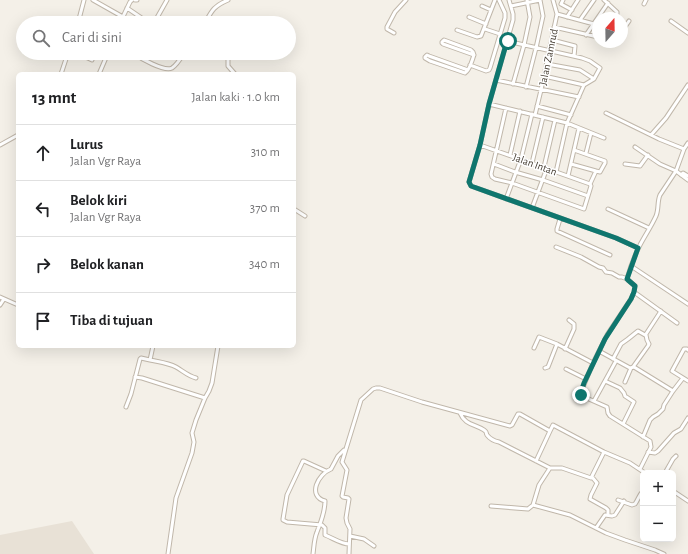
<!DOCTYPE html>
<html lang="id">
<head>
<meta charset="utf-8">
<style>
  body { margin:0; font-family:"Alegreya Sans",sans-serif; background:#f6f6f6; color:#202124 }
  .controls { position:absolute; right:12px; bottom:12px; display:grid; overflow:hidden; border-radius:6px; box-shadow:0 4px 16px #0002 }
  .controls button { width:36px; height:36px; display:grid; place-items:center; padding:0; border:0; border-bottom:1px solid #e0e0e0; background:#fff; color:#202124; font:20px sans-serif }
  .compass { position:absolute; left:592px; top:12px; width:36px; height:36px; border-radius:50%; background:#fff; box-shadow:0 4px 16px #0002; rotate:20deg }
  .stop { position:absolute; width:12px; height:12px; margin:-9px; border:3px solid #0f766e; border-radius:50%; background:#fff }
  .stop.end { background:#0f766e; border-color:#fff; box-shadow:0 1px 4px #0008 }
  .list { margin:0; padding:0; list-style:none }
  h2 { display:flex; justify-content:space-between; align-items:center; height:52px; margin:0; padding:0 16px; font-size:17px }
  h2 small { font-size:13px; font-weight:400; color:#757577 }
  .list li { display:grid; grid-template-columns:26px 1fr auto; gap:12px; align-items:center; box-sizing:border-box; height:56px; padding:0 16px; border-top:1px solid #e0e0e0 }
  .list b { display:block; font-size:15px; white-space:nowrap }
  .list p { margin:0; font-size:13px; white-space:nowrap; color:#757577 }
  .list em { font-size:13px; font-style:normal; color:#757577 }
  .icon { flex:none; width:22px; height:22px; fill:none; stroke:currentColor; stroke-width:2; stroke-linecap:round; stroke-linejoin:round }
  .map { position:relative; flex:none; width:688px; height:554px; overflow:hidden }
  .search { position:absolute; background:#fff; box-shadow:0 4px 16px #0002; left:16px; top:16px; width:280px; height:44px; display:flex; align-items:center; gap:10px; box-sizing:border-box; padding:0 14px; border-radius:22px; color:#757577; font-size:15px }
  .panel { position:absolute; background:#fff; box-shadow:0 4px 16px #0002; left:16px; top:72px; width:280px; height:276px; border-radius:6px }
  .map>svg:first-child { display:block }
  .residential { fill:#e8e1d6 }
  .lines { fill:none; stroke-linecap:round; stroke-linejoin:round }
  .minor-casing { stroke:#c0b7aa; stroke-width:5 }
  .minor { stroke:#fff; stroke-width:3 }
  .route { stroke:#0f766e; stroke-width:5 }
  .labels { text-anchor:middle; stroke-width:3; stroke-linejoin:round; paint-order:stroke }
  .street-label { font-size:11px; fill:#484036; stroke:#fff }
</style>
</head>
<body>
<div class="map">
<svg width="688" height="554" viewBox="0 0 688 554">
  <rect width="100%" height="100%" fill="#f4f0e8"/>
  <path class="residential" d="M 72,521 L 94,554 L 0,554 L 0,535 Z"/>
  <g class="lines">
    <defs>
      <path id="minor" d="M 93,0 L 123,17
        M 135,0 L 137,0
        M 509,0 L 513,14 L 513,20 L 489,104 L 480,145 L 469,182 L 471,186 L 616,238 L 638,248
        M 563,0 L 561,4 L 572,10
        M 604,0 L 617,12 L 617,14 L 615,18
        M 644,4 L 646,0
        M 482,6 L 491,10
        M 511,6 L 540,0
        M 127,8 L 149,23
        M 557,14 L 594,24
        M 469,17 L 486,24
        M 567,17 L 578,0
        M 186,19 L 196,23
        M 79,20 L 88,23
        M 580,20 L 594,0
        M 53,21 L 57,23
        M 671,21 L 688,33
        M 78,23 L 84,0
        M 120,23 L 130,2 L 132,0
        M 154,23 L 167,0
        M 205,23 C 212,10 214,6 228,0
        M 554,27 L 598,37
        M 485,29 L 500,34
        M 457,30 L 477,37 L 481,36 L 495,0
        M 622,31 L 629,21
        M 394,33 L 387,29 L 387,27 L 395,12 L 406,0
        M 586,35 L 608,3
        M 552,40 L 575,46 L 574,56
        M 507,41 L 582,58 L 590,61 L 600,68 L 594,79 L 584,85 L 567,123 L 556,172
        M 77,53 L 81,55 L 92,60
        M 133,53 C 140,58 164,72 172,68 C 177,65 181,58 184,53
        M 225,53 L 228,60 L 228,66 L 235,74
        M 547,64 L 580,70 L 594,79
        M 470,65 L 486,71 L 489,70 L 490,68 L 505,18 L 505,13 L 499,0
        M 468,70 L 429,56 L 427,55 L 425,57 L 425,58 L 430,61 L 465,73 C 470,70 472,60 474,55 L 443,44 L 442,43 L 442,42 L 444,40 L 471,50 L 473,52 L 474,55
        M 61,74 L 68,53
        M 99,74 L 108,53
        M 544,76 L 584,85
        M 496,80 L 579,97
        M 513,84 L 524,45 L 530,17 L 527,0
        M 526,87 L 536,48 L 543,16 L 540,0
        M 489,104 L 567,123 L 604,138
        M 537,106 L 571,115
        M 506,108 L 491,174 L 492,177 L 495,179 L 512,183 L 584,209 L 591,186 L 590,184 L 596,171 L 571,164
        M 606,113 L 659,139 L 684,149
        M 535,115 L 541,90 L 557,14 L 553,0
        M 651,135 L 666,118 L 688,85
        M 0,145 L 18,135
        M 480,145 L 590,184
        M 635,147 L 660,164 L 676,171 L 688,180
        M 574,150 L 605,161 L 605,163 L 600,172 L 596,171
        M 586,153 L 591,133
        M 510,155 L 520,111
        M 532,163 L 543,117
        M 494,164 L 515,172 L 543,180 L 588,196
        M 625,164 L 640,166 L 648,155
        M 544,167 L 555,120
        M 681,175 L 683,173 L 688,176
        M 568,176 L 579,128
        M 506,199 L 521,159 L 532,114
        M 532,208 L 547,168
        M 294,209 L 305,216
        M 608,209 L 649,228
        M 560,219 L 557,229 L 557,231 L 610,255
        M 556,247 L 581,257 L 599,267 L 603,268 L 606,272 L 612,273 L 619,277 L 622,277 L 627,279
        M 631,266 L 688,304
        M 634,292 L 677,323
        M 0,297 L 18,305
        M 0,305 L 4,299
        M 534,348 L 539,337 L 557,344
        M 565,349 L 574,329 L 574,324 L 569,320
        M 688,350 L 687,349 L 684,349 L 672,371 L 688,381
        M 599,351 L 630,368 L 634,367 L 673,391
        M 613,359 L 621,344 L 628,339 L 638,331 L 645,335 L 646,334 L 661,311
        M 150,360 C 159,362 168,363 176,367 C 183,371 188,376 196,378
        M 633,367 L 648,346 L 649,344 L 647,340 L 646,335
        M 545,368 L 548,367 L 557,344 L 593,363
        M 566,369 L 586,379
        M 135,377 L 142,378 L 205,398
        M 605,381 L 620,388 L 624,393 L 625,396 L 634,402 L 623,424
        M 625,382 L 631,368
        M 594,401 L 616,361
        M 126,407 L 131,394 L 140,359 L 141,358 L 150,360 L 153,346
        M 460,413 C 465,425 475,424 484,430 C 488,433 485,431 487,435 C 490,439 494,441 499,442 L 550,468 L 562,468 L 591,478 L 604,452
        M 643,437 L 650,420 L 653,417 L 658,414 L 663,409 L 664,405 L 673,391 L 683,378
        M 648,452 L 655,453 L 658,451 L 674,433 L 681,429 L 688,418
        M 536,461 L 550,431
        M 640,469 L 651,447 L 650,441 L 610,416 L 608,413 L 607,407 L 582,396 L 581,392 L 593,363 L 607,335 L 631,299 L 634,292 L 635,286 L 627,279 C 630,268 634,257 639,247 C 644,237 651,227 656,216 C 659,209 657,202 660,195 L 676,171 L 684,149 L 688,143
        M 326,471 L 304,461 L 303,461 L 287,495 L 283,519 L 283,520 L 287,522 L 322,525 L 325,528 L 325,535 C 333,538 341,544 349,544
        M 665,473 L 673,459 L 676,456
        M 592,477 L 597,483 L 591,495 L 590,499 L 606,508 L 608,510 L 608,515
        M 673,491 L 688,501
        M 618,500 L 632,505 L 635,504 C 638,500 639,495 643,491
        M 533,505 L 570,515 L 606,533 L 625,540 L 655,550 L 664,554
        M 491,506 L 528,509 L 533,505 L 539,485 L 550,468
        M 596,528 L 605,515 L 612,516 L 615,515 L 624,501
        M 350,536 L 364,539 L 374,546
        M 168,554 L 176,498 L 192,453 L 194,442 L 192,433 L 196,420 L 205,398 L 209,391 L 212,383 L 218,346
        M 313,554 C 314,547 314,539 317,532 C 321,521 325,513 325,501 C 307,496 318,474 331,469 L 338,456 L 344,450
        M 349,554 L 350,529 L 347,523 L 346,518 L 349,499 L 348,498 L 343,497 L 342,496 L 347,470 L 342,462 L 361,400 L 373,389 L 376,388 L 380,388 L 422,402 L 510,426 L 512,425 L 518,414 L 520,414 L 550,431 L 553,425 L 604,452 L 630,463 L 645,473"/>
    </defs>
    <use href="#minor" class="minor-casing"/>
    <use href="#minor" class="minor"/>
  </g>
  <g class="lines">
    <path class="route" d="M 508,41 L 507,41 L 489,104 L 480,145 L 469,182 L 471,186 L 616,238 L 638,248 L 627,279 L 628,280 L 635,286 L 634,292 L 631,299 L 605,339 L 584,383 L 581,392 L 581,395"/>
  </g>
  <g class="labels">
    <g class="street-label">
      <text transform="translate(548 57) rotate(-78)" y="4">Jalan Zamrud</text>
      <text transform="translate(535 164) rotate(20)" y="4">Jalan Intan</text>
    </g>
  </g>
</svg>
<div class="controls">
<button>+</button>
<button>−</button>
</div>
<svg class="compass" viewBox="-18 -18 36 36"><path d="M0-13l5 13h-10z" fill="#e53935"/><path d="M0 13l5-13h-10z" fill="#757577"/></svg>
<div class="stop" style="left:508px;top:41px"></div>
<div class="stop end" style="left:581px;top:395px"></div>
<div class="search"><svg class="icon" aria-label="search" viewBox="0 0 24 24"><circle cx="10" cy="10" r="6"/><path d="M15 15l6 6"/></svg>Cari di sini</div>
<section class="panel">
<h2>13 mnt<small>Jalan kaki · 1.0 km</small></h2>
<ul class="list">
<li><svg class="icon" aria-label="ahead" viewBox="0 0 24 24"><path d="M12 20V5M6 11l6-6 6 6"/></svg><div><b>Lurus</b><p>Jalan Vgr Raya</p></div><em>310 m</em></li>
<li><svg class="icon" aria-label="left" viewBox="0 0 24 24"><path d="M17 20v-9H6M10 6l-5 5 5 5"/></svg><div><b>Belok kiri</b><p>Jalan Vgr Raya</p></div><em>370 m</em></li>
<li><svg class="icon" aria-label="right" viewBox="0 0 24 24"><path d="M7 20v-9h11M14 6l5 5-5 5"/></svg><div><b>Belok kanan</b></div><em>340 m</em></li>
<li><svg class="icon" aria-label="arrive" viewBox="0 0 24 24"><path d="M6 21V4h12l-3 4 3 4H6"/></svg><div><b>Tiba di tujuan</b></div></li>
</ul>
</section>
</div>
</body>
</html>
